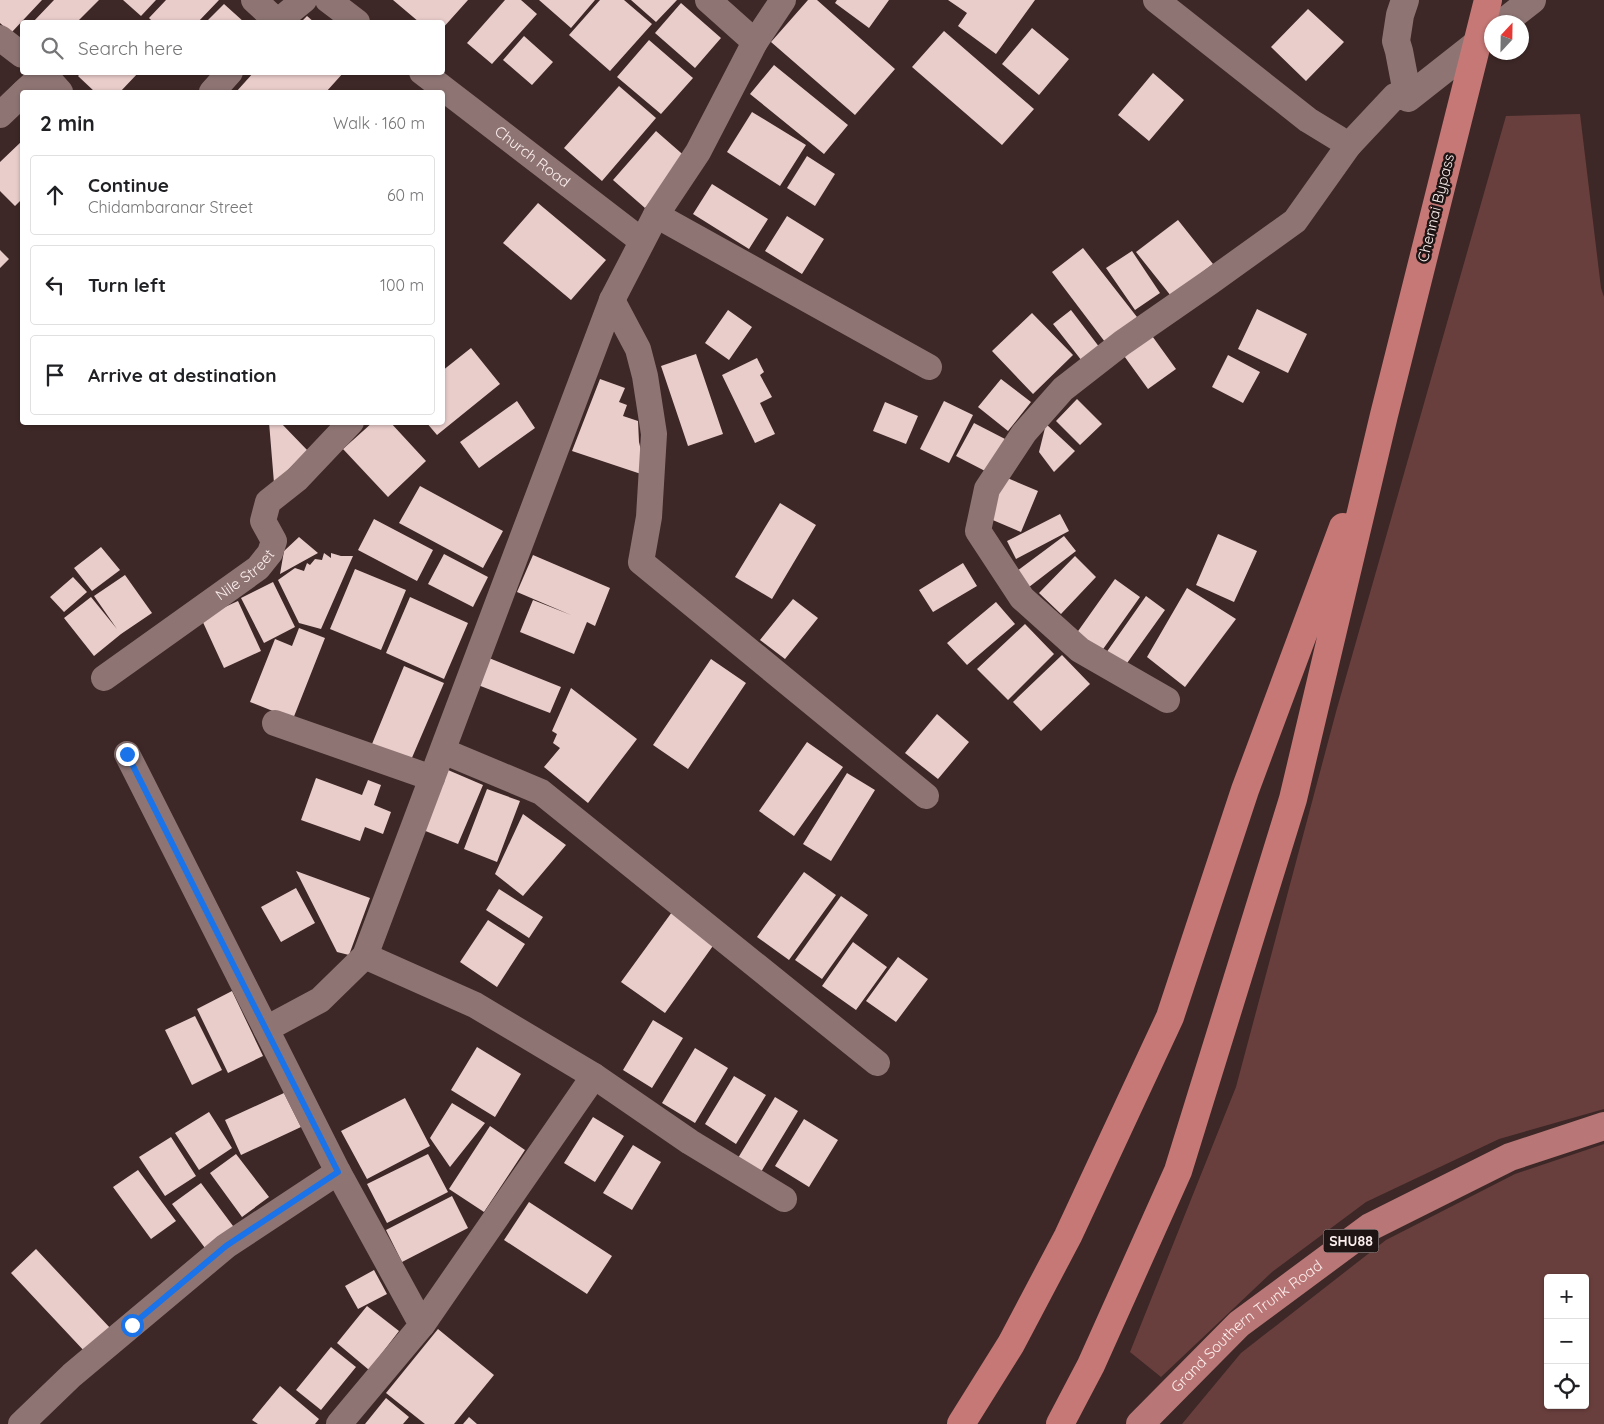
<!DOCTYPE html>
<html lang="en">
<head>
<meta charset="utf-8">
<style>
  body { margin:0; font-family:Quicksand,sans-serif; background:#f6f6f6; color:#202124 }
  .controls { position:absolute; right:15px; bottom:15px; display:grid; overflow:hidden; border-radius:5px; box-shadow:0 1px 4px #0004 }
  .controls button { width:45px; height:45px; display:grid; place-items:center; padding:0; border:0; border-bottom:1px solid #e0e0e0; background:#fff; color:#202124; font:25px sans-serif }
  .compass { position:absolute; left:1484px; top:15px; width:45px; height:45px; border-radius:50%; background:#fff; box-shadow:0 1px 4px #0004; rotate:22deg }
  .stop { position:absolute; width:15px; height:15px; margin:-11px; border:4px solid #1a73e8; border-radius:50%; background:#fff }
  .stop.end { background:#1a73e8; border-color:#fff; box-shadow:0 1px 5px #0008 }
  .list { margin:0; padding:0; list-style:none }
  h2 { display:flex; justify-content:space-between; align-items:center; height:65px; margin:0; padding:0 20px; font-size:21px }
  h2 small { font-size:16px; font-weight:400; color:#757577 }
  .list li { display:grid; grid-template-columns:32px 1fr auto; gap:15px; align-items:center; box-sizing:border-box; height:80px; margin:0 10px 10px; padding:0 10px; border:1px solid #e0e0e0; border-radius:5px }
  .list b { display:block; font-size:19px; white-space:nowrap }
  .list p { margin:0; font-size:16px; white-space:nowrap; color:#757577 }
  .list em { font-size:16px; font-style:normal; color:#757577 }
  .icon { flex:none; width:28px; height:28px; fill:none; stroke:currentColor; stroke-width:2; stroke-linecap:round; stroke-linejoin:round }
  .map { position:relative; flex:none; width:1604px; height:1424px; overflow:hidden }
  .search { position:absolute; background:#fff; box-shadow:0 1px 4px #0004; left:20px; top:20px; width:425px; height:55px; display:flex; align-items:center; gap:12px; box-sizing:border-box; padding:0 18px; border-radius:5px; color:#757577; font-size:19px }
  .panel { position:absolute; background:#fff; box-shadow:0 1px 4px #0004; left:20px; top:90px; width:425px; height:335px; border-radius:5px }
  .map>svg:first-child { display:block }
  .green { fill:#693f3d; fill-rule:evenodd }
  .building { fill:#e9cdcb }
  .lines { fill:none; stroke-linecap:round; stroke-linejoin:round }
  .minor { stroke:#8e7574; stroke-width:26 }
  .tertiary { stroke:#8e7574; stroke-width:28 }
  .primary { stroke:#b87776; stroke-width:28 }
  .trunk { stroke:#c67876; stroke-width:28 }
  .route { stroke:#1a73e8; stroke-width:6 }
  .labels { text-anchor:middle; stroke-width:5; stroke-linejoin:round; paint-order:stroke }
  .shield { fill:#1d1413; stroke:#baadac; stroke-width:1 }
  .shield-label { font-size:14px; font-weight:bold; fill:#fdefee }
  .street-label { font-size:15px; fill:#fdefee; stroke:#1d1413 }
</style>
</head>
<body>
<div class="map">
<svg width="1604" height="1424" viewBox="0 0 1604 1424">
  <rect width="100%" height="100%" fill="#3d2827"/>
  <path class="green" d="M 1580,114 L 1601,288 L 1604,297 L 1604,1109 L 1499,1139 L 1366,1202 L 1272,1272 L 1161,1377 L 1130,1352 L 1236,1087 L 1336,712 L 1506,116 Z
    M 1604,1144 L 1604,1424 L 1182,1424 L 1241,1353 L 1386,1240 L 1515,1174 ZM 1548,1278 L 1585,1278 L 1585,1405 L 1548,1405 Z"/>
  <path class="building" d="M 0,0 L 42,0 L 11,33 L 0,23 Z
    M 54,0 L 99,0 L 77,22 L 33,22 Z
    M 123,0 L 156,0 L 141,16 Z
    M 166,0 L 219,0 L 198,22 L 153,22 L 149,18 Z
    M 393,0 L 468,0 L 442,29 L 442,22 L 419,22 Z
    M 505,0 L 521,0 L 537,14 L 492,64 L 467,43 Z
    M 539,0 L 595,0 L 571,28 Z
    M 600,0 L 624,0 L 652,24 L 610,71 L 569,35 Z
    M 631,0 L 677,0 L 656,22 Z
    M 808,0 L 817,0 L 895,69 L 855,115 L 771,42 Z
    M 837,0 L 889,0 L 869,28 L 835,3 Z
    M 948,0 L 1035,0 L 996,54 L 958,26 L 967,13 Z
    M 681,3 L 721,38 L 695,68 L 655,33 Z
    M 224,4 L 244,22 L 206,22 Z
    M 1308,9 L 1344,42 L 1306,81 L 1271,47 Z
    M 307,16 L 314,22 L 301,22 Z
    M 1032,28 L 1069,59 L 1039,95 L 1002,64 Z
    M 944,31 L 1034,109 L 1002,145 L 912,67 Z
    M 524,36 L 553,62 L 532,85 L 503,60 Z
    M 649,40 L 693,78 L 661,114 L 617,77 Z
    M 774,65 L 848,125 L 824,154 L 750,94 Z
    M 82,72 L 139,72 L 120,92 L 95,92 L 78,76 Z
    M 254,72 L 344,72 L 326,92 L 236,92 Z
    M 1153,73 L 1184,100 L 1149,141 L 1118,115 Z
    M 619,86 L 656,118 L 602,181 L 564,148 Z
    M 752,112 L 806,145 L 780,186 L 727,152 Z
    M 656,131 L 688,159 L 645,208 L 613,180 Z
    M 22,141 L 22,199 L 15,206 L 0,191 L 0,162 Z
    M 807,156 L 835,174 L 815,206 L 787,188 Z
    M 712,184 L 768,219 L 749,249 L 693,214 Z
    M 538,203 L 606,260 L 571,300 L 503,243 Z
    M 787,216 L 824,239 L 802,274 L 765,251 Z
    M 1178,220 L 1213,264 L 1171,296 L 1136,252 Z
    M 1083,248 L 1137,317 L 1105,342 L 1052,272 Z
    M 0,250 L 9,259 L 0,268 Z
    M 1132,251 L 1160,293 L 1135,310 L 1106,268 Z
    M 1257,309 L 1307,334 L 1288,373 L 1238,349 Z
    M 728,310 L 752,327 L 729,360 L 705,343 Z
    M 1071,310 L 1100,348 L 1082,361 L 1053,324 Z
    M 1032,313 L 1073,355 L 1033,394 L 992,351 Z
    M 1150,333 L 1176,369 L 1148,389 L 1122,353 Z
    M 471,348 L 500,384 L 437,435 L 426,422 L 442,422 L 442,371 Z
    M 696,354 L 723,434 L 688,446 L 661,366 Z
    M 1228,355 L 1260,372 L 1243,403 L 1212,387 Z
    M 757,358 L 764,372 L 760,375 L 772,397 L 760,403 L 775,434 L 755,443 L 722,375 Z
    M 600,379 L 625,388 L 619,402 L 627,405 L 623,416 L 638,421 L 639,442 L 647,476 L 572,451 Z
    M 1001,379 L 1031,402 L 1008,431 L 978,407 Z
    M 1077,399 L 1102,424 L 1080,445 L 1056,421 Z
    M 517,401 L 535,428 L 479,468 L 460,442 Z
    M 944,401 L 973,415 L 949,463 L 920,449 Z
    M 885,402 L 918,416 L 906,444 L 873,431 Z
    M 269,422 L 280,422 L 308,451 L 274,483 Z
    M 373,422 L 390,422 L 426,461 L 388,497 L 343,449 Z
    M 974,423 L 1005,439 L 987,472 L 956,456 Z
    M 1046,424 L 1075,451 L 1054,472 L 1039,452 Z
    M 1005,477 L 1038,491 L 1021,532 L 988,518 Z
    M 420,486 L 503,531 L 483,568 L 399,523 Z
    M 780,503 L 816,525 L 772,599 L 735,577 Z
    M 1060,514 L 1069,531 L 1016,559 L 1007,541 Z
    M 374,519 L 433,550 L 417,581 L 358,550 Z
    M 1218,534 L 1257,551 L 1234,602 L 1196,585 Z
    M 1064,536 L 1076,551 L 1029,587 L 1017,571 Z
    M 299,537 L 318,553 L 280,574 L 284,551 Z
    M 101,547 L 120,570 L 92,591 L 74,568 Z
    M 324,553 L 331,558 L 331,553 L 341,556 L 353,556 L 321,629 L 299,623 L 278,580 L 295,568 L 304,571 L 307,563 L 310,565 L 315,559 L 322,560 Z
    M 444,554 L 488,577 L 473,607 L 428,584 Z
    M 533,555 L 610,588 L 595,626 L 587,622 L 574,654 L 520,632 L 533,600 L 571,615 L 517,592 Z
    M 1075,556 L 1096,577 L 1061,614 L 1039,593 Z
    M 963,563 L 977,586 L 933,612 L 919,590 Z
    M 355,569 L 406,590 L 381,650 L 330,629 Z
    M 125,575 L 152,613 L 121,634 L 94,656 L 64,618 L 91,597 L 117,629 L 94,596 Z
    M 73,577 L 87,592 L 64,612 L 50,597 Z
    M 1115,579 L 1140,597 L 1101,652 L 1076,634 Z
    M 273,582 L 295,627 L 264,643 L 241,598 Z
    M 1187,588 L 1236,619 L 1185,687 L 1147,657 Z
    M 1146,596 L 1165,610 L 1125,666 L 1106,653 Z
    M 410,597 L 468,623 L 444,679 L 386,653 Z
    M 793,599 L 818,618 L 785,659 L 760,640 Z
    M 238,601 L 261,651 L 224,668 L 201,618 Z
    M 996,602 L 1015,624 L 967,665 L 947,643 Z
    M 1025,624 L 1054,654 L 1008,700 L 977,669 Z
    M 299,628 L 325,638 L 293,719 L 250,702 L 275,639 L 292,646 Z
    M 1062,655 L 1090,684 L 1041,731 L 1013,702 Z
    M 489,658 L 561,687 L 550,713 L 478,685 Z
    M 711,659 L 746,683 L 688,769 L 653,745 Z
    M 404,666 L 444,683 L 411,760 L 372,744 Z
    M 571,688 L 637,739 L 588,803 L 544,767 L 560,748 L 553,743 L 557,734 L 552,731 Z
    M 937,714 L 969,742 L 938,779 L 905,753 Z
    M 807,742 L 843,767 L 794,836 L 759,811 Z
    M 448,770 L 483,785 L 458,844 L 423,830 Z
    M 847,773 L 875,790 L 831,861 L 803,844 Z
    M 316,778 L 362,795 L 368,780 L 381,785 L 374,805 L 391,812 L 383,834 L 365,827 L 360,841 L 301,820 Z
    M 487,789 L 520,801 L 497,862 L 464,849 Z
    M 523,814 L 566,845 L 523,896 L 495,874 Z
    M 296,871 L 370,898 L 349,955 L 337,952 Z
    M 804,872 L 836,895 L 789,960 L 757,937 Z
    M 296,888 L 315,923 L 281,942 L 261,907 Z
    M 499,889 L 543,917 L 529,938 L 486,910 Z
    M 841,896 L 868,915 L 822,979 L 795,960 Z
    M 672,912 L 715,943 L 665,1013 L 621,982 Z
    M 488,920 L 525,944 L 497,987 L 460,962 Z
    M 853,942 L 887,967 L 856,1010 L 822,986 Z
    M 898,957 L 928,979 L 896,1022 L 866,1001 Z
    M 232,991 L 263,1056 L 228,1073 L 197,1009 Z
    M 195,1016 L 222,1070 L 192,1085 L 165,1030 Z
    M 653,1020 L 683,1038 L 652,1088 L 623,1070 Z
    M 477,1047 L 521,1074 L 495,1117 L 451,1090 Z
    M 695,1048 L 728,1068 L 695,1123 L 662,1103 Z
    M 734,1076 L 766,1095 L 736,1144 L 705,1124 Z
    M 284,1093 L 301,1127 L 241,1155 L 225,1120 Z
    M 775,1097 L 798,1111 L 761,1172 L 738,1158 Z
    M 405,1098 L 430,1146 L 367,1179 L 341,1131 Z
    M 452,1103 L 485,1123 L 450,1167 L 430,1138 Z
    M 209,1112 L 232,1148 L 199,1170 L 175,1133 Z
    M 593,1117 L 624,1136 L 595,1182 L 564,1163 Z
    M 804,1119 L 838,1140 L 809,1187 L 775,1166 Z
    M 490,1126 L 525,1150 L 484,1212 L 449,1189 Z
    M 171,1137 L 196,1176 L 165,1196 L 139,1157 Z
    M 633,1145 L 661,1162 L 632,1210 L 603,1193 Z
    M 236,1154 L 269,1197 L 242,1217 L 210,1173 Z
    M 428,1154 L 448,1192 L 387,1223 L 367,1184 Z
    M 138,1170 L 176,1221 L 151,1239 L 113,1187 Z
    M 201,1183 L 236,1230 L 208,1252 L 172,1204 Z
    M 452,1196 L 468,1228 L 402,1262 L 386,1230 Z
    M 529,1202 L 612,1256 L 587,1294 L 504,1240 Z
    M 36,1249 L 112,1330 L 87,1354 L 11,1273 Z
    M 374,1270 L 387,1294 L 358,1309 L 345,1286 Z
    M 367,1306 L 399,1331 L 369,1370 L 337,1343 Z
    M 438,1329 L 494,1375 L 454,1424 L 425,1424 L 386,1393 Z
    M 331,1347 L 356,1367 L 321,1410 L 296,1390 Z
    M 280,1386 L 319,1419 L 315,1424 L 258,1424 L 252,1420 Z
    M 386,1398 L 409,1417 L 403,1424 L 365,1424 Z
    M 469,1417 L 477,1424 L 463,1424 Z"/>
  <g class="lines">
    <g class="minor">
      <path d="M 254,0 L 278,22"/>
      <path d="M 328,0 L 357,22"/>
      <path d="M 708,0 L 755,42"/>
      <path d="M 1156,0 L 1308,120 L 1349,145 L 1395,96 L 1408,98"/>
      <path d="M 277,22 L 304,0"/>
      <path d="M 0,38 L 22,55"/>
      <path id="s1" d="M 422,72 L 642,241"/>
      <path d="M 24,92 L 44,74 L 60,92"/>
      <path d="M 212,92 L 230,72"/>
      <path d="M 0,115 L 22,94"/>
      <path d="M 656,215 L 929,367"/>
      <path d="M 612,300 L 638,349 L 645,376 L 654,434 L 649,517 L 641,562 L 926,796"/>
      <path id="s2" d="M 104,678 L 258,568 L 270,553 L 274,541 L 263,521 L 268,502 L 297,479 L 351,422"/>
      <path d="M 1167,700 L 1080,650 L 1022,598 L 978,531 L 987,489 L 1024,433 L 1063,389 L 1122,343 L 1210,282 L 1295,221 L 1349,145"/>
      <path d="M 275,723 L 432,778"/>
      <path d="M 443,751 L 541,792 L 877,1063"/>
      <path d="M 127,754 L 266,1029"/>
      <path d="M 365,956 L 475,1005 L 594,1076 L 690,1142 L 784,1199"/>
      <path d="M 422,1325 L 594,1076"/>
      <path d="M 21,1424 L 72,1375 L 226,1246 L 338,1172"/>
      <path d="M 339,1424 L 422,1325 L 338,1172 L 266,1029 L 320,1000 L 365,956 L 612,300 L 656,215 L 698,152 L 755,42 L 783,0"/>
    </g>
    <path class="tertiary" d="M 1405,0 L 1400,15 L 1396,41 L 1399,51 L 1408,98 L 1488,35
      M 1504,22 L 1532,0"/>
    <path class="primary" id="s3" d="M 1140,1424 L 1239,1324 L 1370,1227 L 1510,1157 L 1604,1126"/>
    <path class="trunk" d="M 961,1424 L 1011,1344 L 1068,1236 L 1170,1017 L 1245,790 L 1343,527
      M 1060,1424 L 1091,1365 L 1178,1171 L 1293,799 L 1384,415 L 1488,0"/>
  </g>
  <g class="lines">
    <path class="route" d="M 127,754 L 338,1172 L 226,1246 L 132,1325"/>
  </g>
  <g class="labels">
    <rect class="shield" x="1323.5" y="1229.5" width="55" height="23" rx="4"/>
    <g class="shield-label">
      <text x="1351" y="1246">SHU88</text>
    </g>
    <g class="street-label">
      <text dy="5" stroke="none"><textPath href="#s1" startOffset="139">Church Road</textPath></text>
      <text transform="translate(1436 208) rotate(-76)" y="5">Chennai Bypass</text>
      <text dy="5" stroke="none"><textPath href="#s2" startOffset="175">Nile Street</textPath></text>
      <text dy="5" stroke="none"><textPath href="#s3" startOffset="145">Grand Southern Trunk Road</textPath></text>
    </g>
  </g>
</svg>
<div class="controls">
<button>+</button>
<button>−</button>
<button><svg class="icon" aria-label="locate" viewBox="0 0 24 24"><circle cx="12" cy="12" r="6"/><path d="M12 2v4M12 18v4M2 12h4M18 12h4"/></svg></button>
</div>
<svg class="compass" viewBox="-18 -18 36 36"><path d="M0-13l5 13h-10z" fill="#e53935"/><path d="M0 13l5-13h-10z" fill="#757577"/></svg>
<div class="stop" style="left:132px;top:1325px"></div>
<div class="stop end" style="left:127px;top:754px"></div>
<div class="search"><svg class="icon" aria-label="search" viewBox="0 0 24 24"><circle cx="10" cy="10" r="6"/><path d="M15 15l6 6"/></svg>Search here</div>
<section class="panel">
<h2>2 min<small>Walk · 160 m</small></h2>
<ul class="list">
<li><svg class="icon" aria-label="ahead" viewBox="0 0 24 24"><path d="M12 20V5M6 11l6-6 6 6"/></svg><div><b>Continue</b><p>Chidambaranar Street</p></div><em>60 m</em></li>
<li><svg class="icon" aria-label="left" viewBox="0 0 24 24"><path d="M17 20v-9H6M10 6l-5 5 5 5"/></svg><div><b>Turn left</b></div><em>100 m</em></li>
<li><svg class="icon" aria-label="arrive" viewBox="0 0 24 24"><path d="M6 21V4h12l-3 4 3 4H6"/></svg><div><b>Arrive at destination</b></div></li>
</ul>
</section>
</div>
</body>
</html>
